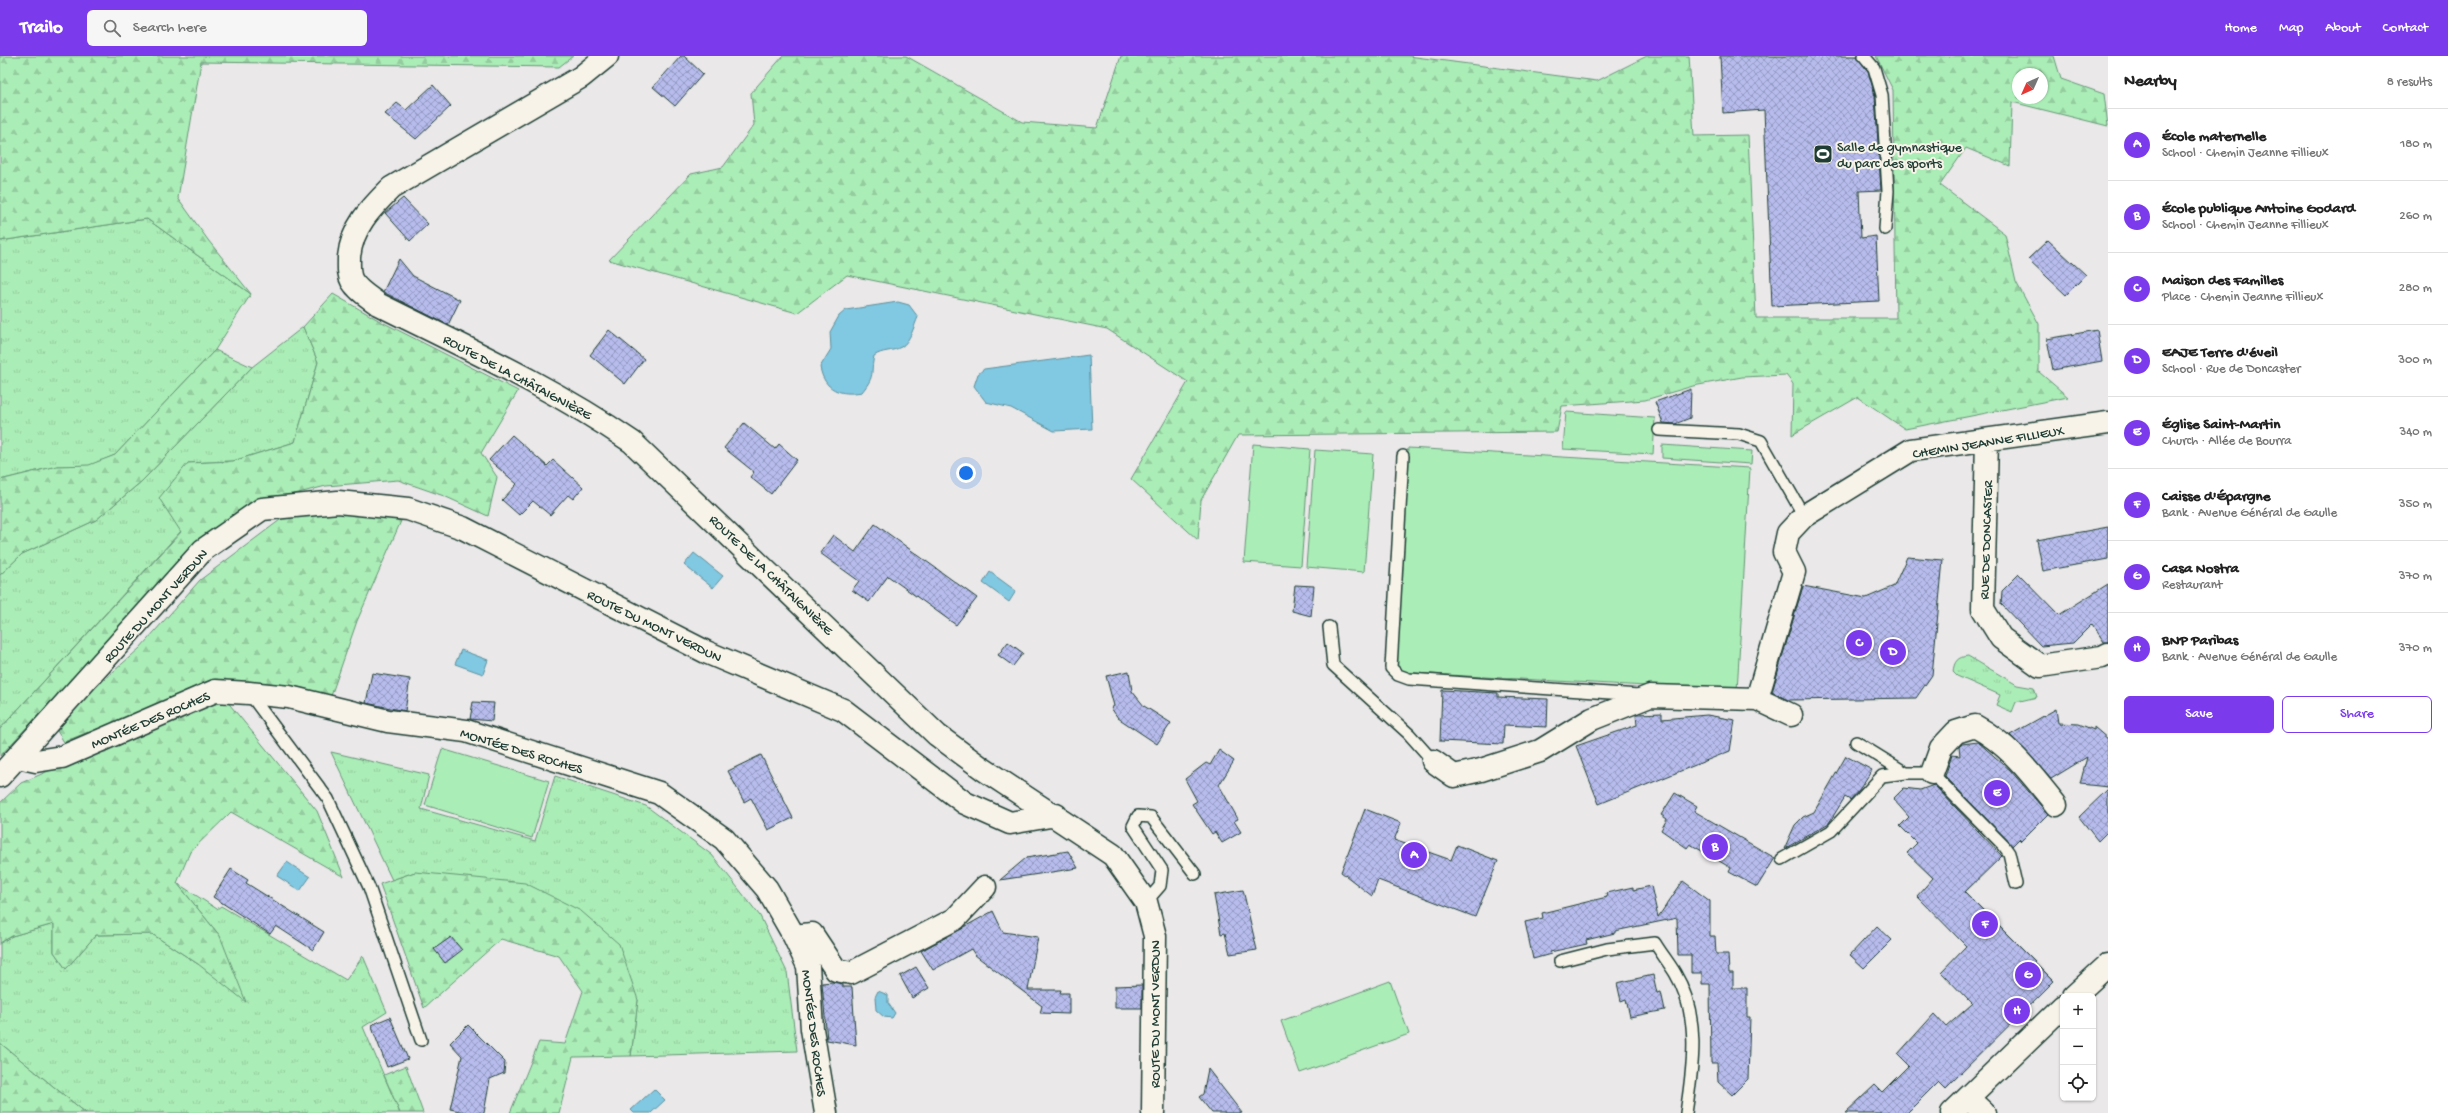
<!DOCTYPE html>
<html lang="en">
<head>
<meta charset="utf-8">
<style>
  body { margin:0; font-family:"Gochi Hand",sans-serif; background:#f6f6f6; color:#222 }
  .controls { position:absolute; right:12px; bottom:12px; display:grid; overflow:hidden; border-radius:6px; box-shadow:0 1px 3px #0004 }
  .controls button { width:36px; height:36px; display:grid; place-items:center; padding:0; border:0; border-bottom:1px solid #e0e0e0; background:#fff; color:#222; font:20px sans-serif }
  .compass { position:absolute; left:2012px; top:12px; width:36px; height:36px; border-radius:50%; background:#fff; box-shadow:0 1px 3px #0004; rotate:225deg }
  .you { position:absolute; left:966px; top:417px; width:14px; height:14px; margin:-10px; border:3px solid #fff; border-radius:50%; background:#1a73e8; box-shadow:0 0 0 6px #1a73e833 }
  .badge { display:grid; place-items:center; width:26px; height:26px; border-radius:50%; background:#7c3aed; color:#fff; font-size:13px; font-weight:700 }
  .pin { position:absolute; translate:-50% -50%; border:2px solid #fff; box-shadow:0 1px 4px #0006 }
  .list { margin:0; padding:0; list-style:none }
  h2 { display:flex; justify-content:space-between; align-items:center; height:52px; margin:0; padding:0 16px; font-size:17px }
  h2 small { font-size:13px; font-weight:400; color:#767676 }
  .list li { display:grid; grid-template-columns:26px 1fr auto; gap:12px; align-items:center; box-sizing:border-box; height:72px; padding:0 16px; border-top:1px solid #e0e0e0 }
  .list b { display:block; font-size:15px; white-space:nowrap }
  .list p { margin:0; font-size:13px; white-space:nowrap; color:#767676 }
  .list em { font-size:13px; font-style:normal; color:#767676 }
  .actions { display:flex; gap:8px; padding:12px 16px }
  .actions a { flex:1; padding:9px 0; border:1px solid #7c3aed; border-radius:6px; text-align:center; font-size:14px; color:#7c3aed }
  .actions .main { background:#7c3aed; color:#fff }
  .icon { flex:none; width:22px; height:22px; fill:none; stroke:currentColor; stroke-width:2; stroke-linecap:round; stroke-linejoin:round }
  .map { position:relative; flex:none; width:2108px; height:1057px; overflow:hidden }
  header { display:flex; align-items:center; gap:24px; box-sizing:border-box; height:56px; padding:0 20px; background:#7c3aed; color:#fff }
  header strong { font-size:19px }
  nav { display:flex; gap:22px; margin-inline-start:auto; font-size:14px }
  .search { width:280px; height:36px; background:#f6f6f6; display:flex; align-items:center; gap:10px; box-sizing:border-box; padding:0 14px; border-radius:6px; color:#767676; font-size:15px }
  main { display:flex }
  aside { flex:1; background:#fff }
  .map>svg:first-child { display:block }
  .grass { fill:url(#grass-tufts); stroke:#659576 }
  .forest { fill:url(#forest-firs); stroke:#659576; fill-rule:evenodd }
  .garden { fill:#abedb7; stroke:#659576 }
  .water { fill:#81c8e2; stroke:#5a909c }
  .building { fill:url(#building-cross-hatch); stroke:#1f3d34 }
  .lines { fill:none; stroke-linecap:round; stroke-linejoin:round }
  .lane-casing { stroke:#1f3d34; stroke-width:14 }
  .street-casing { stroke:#1f3d34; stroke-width:25 }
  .secondary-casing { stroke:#1f3d34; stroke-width:25 }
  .lane { stroke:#f7f3e8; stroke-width:11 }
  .street { stroke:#f7f3e8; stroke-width:22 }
  .secondary { stroke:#f7f3e8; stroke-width:22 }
  .labels { text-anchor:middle; stroke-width:4; stroke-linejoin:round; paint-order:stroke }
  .poi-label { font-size:14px; fill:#1f3d34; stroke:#f7f3e8; text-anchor:start }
  .street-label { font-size:14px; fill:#1f3d34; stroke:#f7f3e8 }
</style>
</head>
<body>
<header>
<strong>Trailo</strong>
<div class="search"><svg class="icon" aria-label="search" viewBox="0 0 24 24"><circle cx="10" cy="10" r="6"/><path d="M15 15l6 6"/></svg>Search here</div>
<nav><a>Home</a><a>Map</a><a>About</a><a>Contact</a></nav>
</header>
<main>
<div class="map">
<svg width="2108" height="1057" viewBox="0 0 2108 1057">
  <defs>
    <pattern id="grass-tufts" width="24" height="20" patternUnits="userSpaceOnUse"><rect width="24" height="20" fill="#abedb7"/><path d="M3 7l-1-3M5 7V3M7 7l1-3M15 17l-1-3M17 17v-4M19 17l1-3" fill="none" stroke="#93cc9e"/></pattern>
    <pattern id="forest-firs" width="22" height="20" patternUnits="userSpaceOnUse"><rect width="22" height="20" fill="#abedb7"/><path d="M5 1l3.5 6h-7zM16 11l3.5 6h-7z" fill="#93cc9e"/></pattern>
    <pattern id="building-cross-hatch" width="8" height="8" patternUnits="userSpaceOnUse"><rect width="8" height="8" fill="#b7bced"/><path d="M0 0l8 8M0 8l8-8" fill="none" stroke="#949ac1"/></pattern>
  </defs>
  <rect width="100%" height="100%" fill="#eae8e9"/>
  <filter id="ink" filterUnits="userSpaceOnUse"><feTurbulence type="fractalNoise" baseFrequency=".025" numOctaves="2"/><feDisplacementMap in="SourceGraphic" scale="8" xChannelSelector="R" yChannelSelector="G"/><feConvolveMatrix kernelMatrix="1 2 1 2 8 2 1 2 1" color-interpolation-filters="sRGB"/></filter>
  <g filter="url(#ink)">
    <path class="grass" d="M 147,163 L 251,238 L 215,294 L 115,399 L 89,410 L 57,410 L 0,424 L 0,185 Z
      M 303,271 L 318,306 L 295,386 L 233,405 L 188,407 L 181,475 L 0,673 L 0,519 L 22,498 L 96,464 L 142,425 L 252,311 Z
      M 1968,600 L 2017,629 L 2034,632 L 2037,641 L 2016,646 L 2012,656 L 1996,649 L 2000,639 L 1957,620 L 1953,616 C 1954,605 1958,601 1968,600 Z
      M 331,696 L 429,719 L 421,753 L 535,785 L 555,720 L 646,750 L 712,799 L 760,860 L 787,916 L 797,995 L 631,1000 L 638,944 L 415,816 L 392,824 Z
      M 177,827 L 217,853 L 221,850 L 346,924 L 363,900 L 387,956 L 363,971 L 400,1057 L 86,1057 L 0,987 L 0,887 L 12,880 L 54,868 L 54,896 L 66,913 L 96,879 L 152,878 L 198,908 L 220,880 Z"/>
    <path class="forest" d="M 0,0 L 573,0 L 559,11 L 201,6 L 178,142 L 208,184 L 251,238 L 147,163 L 0,185 Z
      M 783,0 L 906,0 L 1022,66 L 1097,72 L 1121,0 L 1408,0 L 1597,25 L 1647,0 L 1689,0 L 1694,80 L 1748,79 L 1756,262 L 1896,262 L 1893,34 L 1876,0 L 2054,0 L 2061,23 L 2104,38 L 2108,70 L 2012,46 L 2010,110 L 1966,92 L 1940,129 L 2005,178 L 2016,226 L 2039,268 L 2039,316 L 2068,341 L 1905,373 L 1858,341 L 1792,379 L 1793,328 L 1786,319 L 1742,321 L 1693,330 L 1645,344 L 1562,350 L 1557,376 L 1238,379 L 1201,444 L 1198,484 L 1131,423 L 1188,326 L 1107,273 L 847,219 L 797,257 L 609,204 L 691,118 L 723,111 L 754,69 L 751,37 ZM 2018,18 L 2042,18 L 2042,42 L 2018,42 Z
      M 333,238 L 380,265 L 518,335 L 481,397 L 497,421 L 488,460 L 444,440 L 398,424 L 326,430 L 267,445 L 196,490 L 0,700 L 0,673 L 181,476 L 159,442 L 188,407 L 233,405 L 295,386 L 318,306 L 303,271 Z
      M 215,294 L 252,311 L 142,425 L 96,464 L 22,498 L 0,519 L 0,424 L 57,410 L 89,409 L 115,399 Z
      M 296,452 L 358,454 L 401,465 L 357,565 L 331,640 L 212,627 L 317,755 L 344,821 L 231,756 L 190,796 L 177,827 L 220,880 L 246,946 L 198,908 L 152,878 L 96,879 L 66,913 L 54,896 L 54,868 L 12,880 L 0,887 L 0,747 L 21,727 L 85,699 L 88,676 L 64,686 L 57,675 L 79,646 L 140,592 L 200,524 Z
      M 415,816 L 525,827 L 581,855 L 619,888 L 638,944 L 631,1000 L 573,1001 L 559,1057 L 510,1057 L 539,986 L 565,988 L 583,935 L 559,900 L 501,883 L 424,952 L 380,828 Z
      M 0,987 L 86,1057 L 0,1057 Z
      M 406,1010 L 423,1057 L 400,1057 L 384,1019 Z"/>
    <path class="garden" d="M 1566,356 L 1655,362 L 1653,398 L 1563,393 Z
      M 1253,388 L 1310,393 L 1301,510 L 1244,506 Z
      M 1662,389 L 1752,395 L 1751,408 L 1662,402 Z
      M 1408,392 L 1750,412 L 1737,635 L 1394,616 Z
      M 1315,394 L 1373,398 L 1364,516 L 1306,511 Z
      M 442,693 L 549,725 L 532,782 L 425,749 Z
      M 1390,925 L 1409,978 L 1300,1017 L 1281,965 Z"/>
    <path class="water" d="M 898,246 L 909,249 L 918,261 C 914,270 910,286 901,291 C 892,296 882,294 874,300 C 870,318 876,319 862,336 C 840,340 824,334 820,311 L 831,293 L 830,276 L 839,260 L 846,254 Z
      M 1089,299 L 1092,373 L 1054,375 L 1011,352 L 986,346 L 974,330 L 978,318 L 984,313 Z
      M 694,497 L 723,520 L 713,532 L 684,509 Z
      M 990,516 L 1016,535 L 1009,546 L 983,527 Z
      M 461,594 L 488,604 L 483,618 L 455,608 Z
      M 287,806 L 310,821 L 300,835 L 277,820 Z
      M 878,935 L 888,939 L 888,947 L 895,957 L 892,962 L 884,961 L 876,954 L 875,941 Z
      M 654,1033 L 665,1044 L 651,1057 L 634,1057 L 631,1054 Z"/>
    <path class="building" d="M 681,0 L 684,0 L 703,18 L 675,50 L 653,31 Z
      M 1720,0 L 1857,0 L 1868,15 L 1875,40 L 1881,134 L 1859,135 L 1861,182 L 1876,180 L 1879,245 L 1772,250 L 1764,54 L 1723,57 Z
      M 433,29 L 451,50 L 416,83 L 385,58 L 397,47 L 406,54 Z
      M 403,142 L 428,168 L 410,185 L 385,157 Z
      M 2048,184 L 2086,219 L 2066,239 L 2028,203 Z
      M 399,203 L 413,220 L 460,244 L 448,269 L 383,236 Z
      M 609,274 L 644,303 L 625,328 L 590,299 Z
      M 2097,274 L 2102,305 L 2053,314 L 2047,283 Z
      M 1691,333 L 1690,362 L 1675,368 L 1663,367 L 1655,346 Z
      M 744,367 L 775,393 L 779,388 L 797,404 L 771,438 L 750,421 L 754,416 L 724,392 Z
      M 512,379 L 547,410 L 553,404 L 583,431 L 573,443 L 568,439 L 550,459 L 533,445 L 519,459 L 502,444 L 517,428 L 489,404 Z
      M 875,468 L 977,542 L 956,569 L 888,520 L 869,546 L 852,534 L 859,525 L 820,497 L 833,479 L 855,496 Z
      M 2108,471 L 2108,503 L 2043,515 L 2037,484 Z
      M 1907,501 L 1943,504 L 1932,619 L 1916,642 L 1788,644 L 1772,636 L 1803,530 L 1866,542 L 1894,530 Z
      M 2019,518 L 2059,559 L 2108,528 L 2108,586 L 2104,586 L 2092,568 L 2073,587 L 2041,590 L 2001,548 L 2002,535 Z
      M 1295,529 L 1314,530 L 1311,560 L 1292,555 Z
      M 1008,586 L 1023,597 L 1013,610 L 998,599 Z
      M 1129,615 L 1132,635 L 1144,650 L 1171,667 L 1157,688 L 1118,662 L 1111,652 L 1114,650 L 1106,620 Z
      M 372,617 L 410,623 L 405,655 L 366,647 Z
      M 1442,634 L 1498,637 L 1498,641 L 1548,643 L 1547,671 L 1504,669 L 1503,688 L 1440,685 Z
      M 473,646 L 494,647 L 492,665 L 470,663 Z
      M 2056,653 L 2058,667 L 2079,668 L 2094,674 L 2094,671 L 2108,683 L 2108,731 L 2080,728 L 2087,701 L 2051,723 L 2010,679 Z
      M 1662,657 L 1662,663 L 1707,659 L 1735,664 L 1730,695 L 1599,748 L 1576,690 L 1637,669 L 1636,659 L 1638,658 Z
      M 1978,686 L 2010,714 L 2048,758 L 2021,785 L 2019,783 L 2012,790 L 1945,720 L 1952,699 L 1960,700 L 1959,691 L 1962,688 Z
      M 1219,694 L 1234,705 L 1219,729 L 1238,763 L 1234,765 L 1241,776 L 1222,787 L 1215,776 L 1212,778 L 1192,748 L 1197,745 L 1185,723 L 1206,707 L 1210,709 Z
      M 761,699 L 793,762 L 768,774 L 751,742 L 744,746 L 728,715 Z
      M 1846,700 L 1872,714 L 1859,734 L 1850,744 L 1845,741 L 1829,767 L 1784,793 L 1795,769 L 1803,761 L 1814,756 Z
      M 1934,729 L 2002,800 L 1965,836 L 2054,925 L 1945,1033 L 1938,1026 L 1907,1057 L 1845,1057 L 1875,1029 L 1882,1036 L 1909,1009 L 1898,998 L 1934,958 L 1946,971 L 1972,948 L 1941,916 L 1966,890 L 1917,840 L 1933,822 L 1907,797 L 1917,787 L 1900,770 L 1909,761 L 1893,743 L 1904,732 L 1920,734 Z
      M 2108,733 L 2108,775 L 2098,785 L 2079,761 Z
      M 1675,737 L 1697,750 L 1694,755 L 1775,802 L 1757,831 L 1729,816 L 1731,812 L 1690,788 L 1687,792 L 1661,774 L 1667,763 L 1661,759 Z
      M 1365,753 L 1401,767 L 1394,784 L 1451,804 L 1457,789 L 1498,805 L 1475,861 L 1378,824 L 1372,840 L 1341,816 Z
      M 1068,795 L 1078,812 L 1000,824 L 1026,802 Z
      M 231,813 L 248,824 L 246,827 L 324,876 L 313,894 L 276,870 L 270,878 L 213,841 Z
      M 1683,825 L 1710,845 L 1710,880 L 1715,880 L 1716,898 L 1728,898 L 1729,917 L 1733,917 L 1733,932 L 1747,932 L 1747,961 L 1750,961 L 1748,1023 L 1732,1039 L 1718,1026 L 1717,1007 L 1711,1007 L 1710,928 L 1702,928 L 1702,917 L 1691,917 L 1691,899 L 1678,899 L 1677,862 L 1615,875 L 1615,877 L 1586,884 L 1587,888 L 1550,896 L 1551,898 L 1533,903 L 1525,866 L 1543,862 L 1542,857 L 1607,841 L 1606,837 L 1633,831 L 1633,834 L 1651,830 L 1658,861 Z
      M 1243,834 L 1257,894 L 1230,898 L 1225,877 L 1221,878 L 1214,839 Z
      M 993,855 L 1003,876 L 1038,881 L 1028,934 L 1061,934 L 1060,937 L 1069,937 L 1069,958 L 1040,957 L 1042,950 L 975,899 L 971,893 L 933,914 L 921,895 Z
      M 1877,870 L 1892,884 L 1864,912 L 1850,899 Z
      M 451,881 L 462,894 L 445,907 L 434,893 Z
      M 916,911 L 929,932 L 912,942 L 900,920 Z
      M 1653,919 L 1657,937 L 1661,936 L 1665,954 L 1630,961 L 1626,943 L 1621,945 L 1617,927 Z
      M 832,926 L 843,928 L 843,931 L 852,931 L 856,989 L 827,984 L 822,927 Z
      M 1142,929 L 1142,952 L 1115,952 L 1115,930 Z
      M 390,961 L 408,1003 L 387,1011 L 371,969 Z
      M 468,969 L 505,1006 L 504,1017 L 490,1023 L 484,1057 L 469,1057 L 450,1053 L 462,1000 L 450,987 Z
      M 1208,1013 L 1242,1057 L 1212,1057 L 1199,1041 L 1203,1038 Z"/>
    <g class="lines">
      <defs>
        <path id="lane" d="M 1864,0 L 1874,12 L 1882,39 L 1888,135 L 1885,173
          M 1659,374 L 1739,378 L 1761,385 L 1804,460
          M 1403,400 L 1391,612 L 1398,619 L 1409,623 L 1639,639
          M 1329,571 L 1333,609 L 1409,678 L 1433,705
          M 249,637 L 328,743 L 369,831 L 421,984
          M 1856,686 L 1906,717
          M 1782,803 L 1831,775 L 1882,720 L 1906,717 L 1932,717 L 2004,790 L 2009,797 L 2016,828
          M 1146,846 L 1160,830 L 1162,814 L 1133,770 L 1138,760 L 1151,761 L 1195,818
          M 1560,905 L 1607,893 L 1655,887 C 1661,897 1669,907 1675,917 C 1701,960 1693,1011 1686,1057"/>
        <path id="street" d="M 1987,384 L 1983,553 L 2001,582 L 2040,610 L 2102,601 L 2108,598
          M 1757,643 L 1794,516 L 1784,496 L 1788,477 L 1804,460 L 1911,394 L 2108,367
          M 18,701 L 36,705 L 62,701 L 215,635 L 249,637 L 289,641 L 388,665 L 466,675 L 659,737 L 724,783 L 767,833 L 794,880 L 808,910 L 812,973 L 826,1057
          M 1433,705 L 1454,720 L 1481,714 L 1540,695 L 1592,663 L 1650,640 L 1757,643 L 1791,659
          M 1932,717 L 1941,692 L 1956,676 L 1975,670 C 2010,689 2031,718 2056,749
          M 794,880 L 812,878 L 836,914 L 851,917 L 955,863 L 985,831
          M 1968,1042 L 1984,1057"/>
        <path id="secondary" d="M 607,0 L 581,21 L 391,132 C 370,153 352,171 349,201 C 349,210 348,218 352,225 C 358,235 369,241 378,248 C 464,291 552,331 632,386 L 937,679 L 983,713 L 1113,799 L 1146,846 L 1155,880 L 1153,1057
          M 0,720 L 203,494 L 262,453 L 338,446 L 408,453 L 463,472 L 706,596 L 843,654 L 965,747 L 1010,767 L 1056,759
          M 2074,940 L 2108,909
          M 1952,1057 L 2063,950"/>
      </defs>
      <use href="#lane" class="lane-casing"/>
      <use href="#street" class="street-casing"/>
      <use href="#secondary" class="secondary-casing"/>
      <use href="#lane" class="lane"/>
      <use href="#street" class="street"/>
      <use href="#secondary" class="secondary"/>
    </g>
  </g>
  <defs>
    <symbol id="stadium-square" viewBox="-11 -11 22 22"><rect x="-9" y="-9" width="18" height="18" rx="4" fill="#1f3d34" stroke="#f7f3e8"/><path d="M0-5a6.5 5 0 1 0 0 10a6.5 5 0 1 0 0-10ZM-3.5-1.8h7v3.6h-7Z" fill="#fff"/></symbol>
  </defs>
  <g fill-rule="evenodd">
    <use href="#stadium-square" x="1812" y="87" width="22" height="22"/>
  </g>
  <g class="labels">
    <g class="poi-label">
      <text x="1837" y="95">Salle de gymnastique<tspan x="1837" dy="16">du parc des sports</tspan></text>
    </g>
    <g class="street-label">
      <text transform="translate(518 320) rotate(28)" y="5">ROUTE DE LA CHÂTAIGNIÈRE</text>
      <text transform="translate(1988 385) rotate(-9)" y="5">CHEMIN JEANNE FILLIEUX</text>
      <text transform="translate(1985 484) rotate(-88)" y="5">RUE DE DONCASTER</text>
      <text transform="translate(772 518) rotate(44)" y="5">ROUTE DE LA CHÂTAIGNIÈRE</text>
      <text transform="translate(155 549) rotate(-48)" y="5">ROUTE DU MONT VERDUN</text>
      <text transform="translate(655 569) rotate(26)" y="5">ROUTE DU MONT VERDUN</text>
      <text transform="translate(150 663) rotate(-23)" y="5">MONTÉE DES ROCHES</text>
      <text transform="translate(522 694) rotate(17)" y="5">MONTÉE DES ROCHES</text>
      <text transform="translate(1154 958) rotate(-90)" y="5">ROUTE DU MONT VERDUN</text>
      <text transform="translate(815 977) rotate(83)" y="5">MONTÉE DES ROCHES</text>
    </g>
  </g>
</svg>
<div class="controls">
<button>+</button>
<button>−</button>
<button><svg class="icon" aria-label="locate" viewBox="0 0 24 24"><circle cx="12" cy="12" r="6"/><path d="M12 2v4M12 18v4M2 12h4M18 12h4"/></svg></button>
</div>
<svg class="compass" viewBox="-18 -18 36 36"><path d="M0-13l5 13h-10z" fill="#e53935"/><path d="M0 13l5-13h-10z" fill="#767676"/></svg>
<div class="you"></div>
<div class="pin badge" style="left:1414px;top:799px">A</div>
<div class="pin badge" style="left:1715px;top:791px">B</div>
<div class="pin badge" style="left:1859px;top:587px">C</div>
<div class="pin badge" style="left:1893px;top:596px">D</div>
<div class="pin badge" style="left:1997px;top:737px">E</div>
<div class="pin badge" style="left:1985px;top:868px">F</div>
<div class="pin badge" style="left:2028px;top:919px">G</div>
<div class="pin badge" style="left:2017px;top:955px">H</div>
</div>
<aside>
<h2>Nearby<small>8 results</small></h2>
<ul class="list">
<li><span class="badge">A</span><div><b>École maternelle</b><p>School · Chemin Jeanne Fillieux</p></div><em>180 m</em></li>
<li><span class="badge">B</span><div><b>École publique Antoine Godard</b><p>School · Chemin Jeanne Fillieux</p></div><em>260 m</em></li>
<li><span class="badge">C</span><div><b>Maison des Familles</b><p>Place · Chemin Jeanne Fillieux</p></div><em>280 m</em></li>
<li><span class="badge">D</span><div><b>EAJE Terre d'éveil</b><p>School · Rue de Doncaster</p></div><em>300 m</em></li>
<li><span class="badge">E</span><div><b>Église Saint-Martin</b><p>Church · Allée de Bourra</p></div><em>340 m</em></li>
<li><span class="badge">F</span><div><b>Caisse d'Épargne</b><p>Bank · Avenue Général de Gaulle</p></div><em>350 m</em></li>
<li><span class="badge">G</span><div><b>Casa Nostra</b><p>Restaurant</p></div><em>370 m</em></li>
<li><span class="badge">H</span><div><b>BNP Paribas</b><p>Bank · Avenue Général de Gaulle</p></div><em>370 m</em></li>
</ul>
<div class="actions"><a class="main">Save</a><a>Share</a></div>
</aside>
</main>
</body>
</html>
